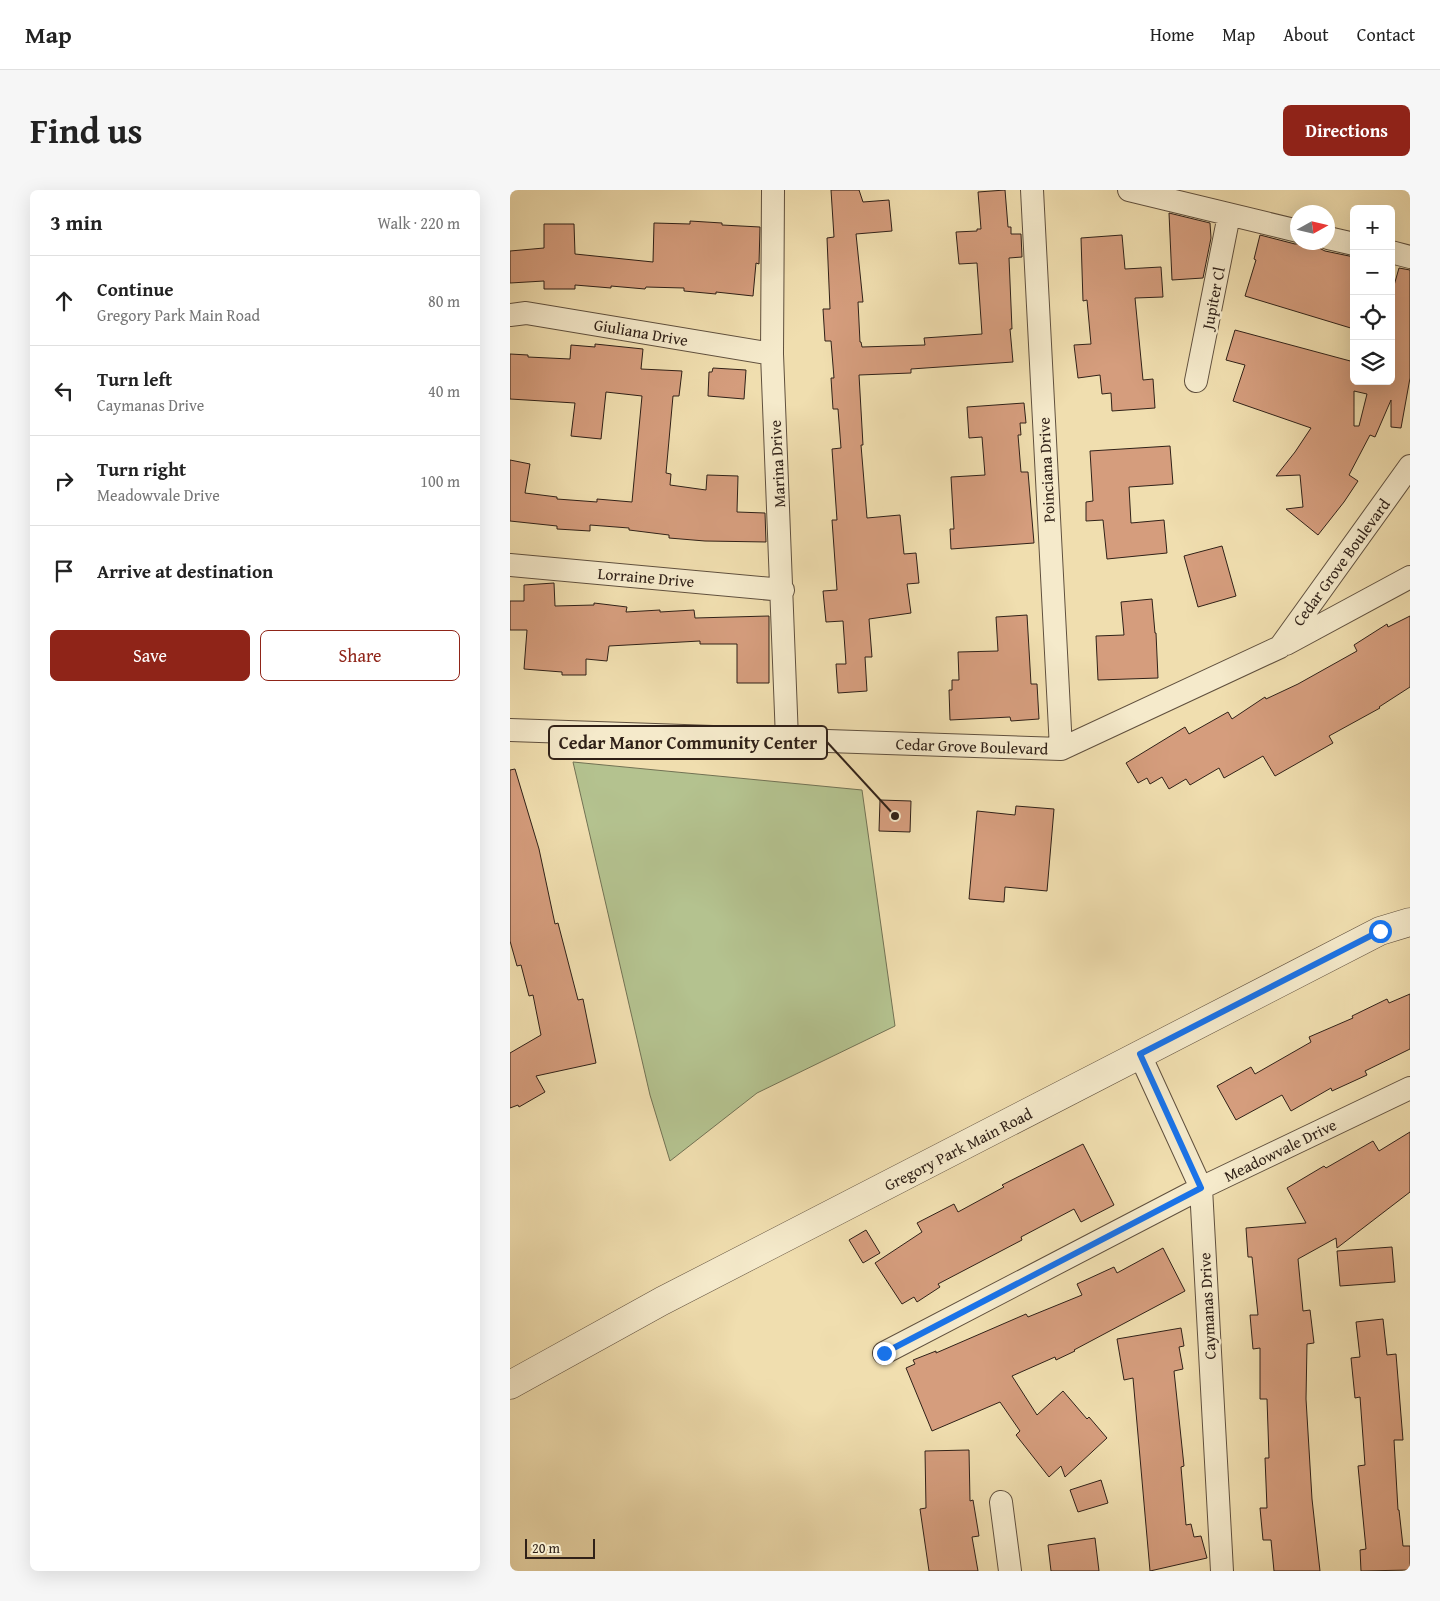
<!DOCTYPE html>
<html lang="en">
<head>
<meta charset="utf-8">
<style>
  body { margin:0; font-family:"Gentium Book Plus",serif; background:#f6f6f6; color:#222 }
  .controls { position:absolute; right:15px; top:15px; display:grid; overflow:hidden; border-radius:8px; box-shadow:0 5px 20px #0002 }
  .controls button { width:45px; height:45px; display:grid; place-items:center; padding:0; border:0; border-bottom:1px solid #e0e0e0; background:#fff; color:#222; font:25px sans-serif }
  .compass { position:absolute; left:780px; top:15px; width:45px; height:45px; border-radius:50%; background:#fff; box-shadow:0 5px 20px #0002; rotate:82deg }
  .scale { position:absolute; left:15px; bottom:12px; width:70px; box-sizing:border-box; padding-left:5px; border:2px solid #302118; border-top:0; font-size:14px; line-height:18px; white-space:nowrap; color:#302118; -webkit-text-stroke:4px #f5eacb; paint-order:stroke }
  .stop { position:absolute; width:15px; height:15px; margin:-11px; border:4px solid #1a73e8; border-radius:50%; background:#fff }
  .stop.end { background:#1a73e8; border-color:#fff; box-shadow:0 1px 5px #0008 }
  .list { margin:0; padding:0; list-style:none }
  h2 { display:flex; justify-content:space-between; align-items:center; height:65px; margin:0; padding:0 20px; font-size:21px }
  h2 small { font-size:16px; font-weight:400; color:#767676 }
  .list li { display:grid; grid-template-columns:32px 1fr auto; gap:15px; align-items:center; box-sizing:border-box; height:90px; padding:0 20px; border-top:1px solid #e0e0e0 }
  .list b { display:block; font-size:19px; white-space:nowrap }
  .list p { margin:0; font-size:16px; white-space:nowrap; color:#767676 }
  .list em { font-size:16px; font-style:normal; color:#767676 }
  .actions { display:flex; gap:10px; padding:15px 20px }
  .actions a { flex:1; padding:11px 0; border:1px solid #8f2418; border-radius:8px; text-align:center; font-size:18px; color:#8f2418 }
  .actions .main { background:#8f2418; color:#fff }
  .icon { flex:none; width:28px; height:28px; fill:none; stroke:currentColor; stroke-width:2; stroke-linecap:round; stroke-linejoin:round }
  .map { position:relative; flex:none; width:900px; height:1381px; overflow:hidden; border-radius:8px }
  header { display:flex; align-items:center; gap:30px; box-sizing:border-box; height:70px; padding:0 25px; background:#fff; border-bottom:1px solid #e0e0e0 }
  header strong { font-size:24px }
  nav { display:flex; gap:28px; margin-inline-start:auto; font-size:18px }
  .intro { display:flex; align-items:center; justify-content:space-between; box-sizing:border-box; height:120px; padding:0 30px }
  h1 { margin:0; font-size:35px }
  .button { padding:12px 22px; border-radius:8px; background:#8f2418; color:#fff; font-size:18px; font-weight:700 }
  main { display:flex; gap:30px; padding:0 30px }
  aside { flex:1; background:#fff; border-radius:8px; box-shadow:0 5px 20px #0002 }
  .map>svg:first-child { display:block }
  .green { fill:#b4c28f; stroke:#727254 }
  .building { fill:#d59d7d; stroke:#302118; fill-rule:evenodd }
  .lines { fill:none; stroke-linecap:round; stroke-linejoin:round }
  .minor-casing { stroke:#60503e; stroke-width:24 }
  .tertiary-casing { stroke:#60503e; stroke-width:29 }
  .minor { stroke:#f5eacb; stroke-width:22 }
  .tertiary { stroke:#f5eacb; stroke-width:28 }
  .route { stroke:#1a73e8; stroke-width:6 }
  .labels { text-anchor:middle; stroke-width:5; stroke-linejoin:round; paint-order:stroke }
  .street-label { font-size:16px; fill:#302118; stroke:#f5eacb }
  .leader { fill:none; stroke:#302118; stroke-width:2 }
  .callout-dot { fill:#302118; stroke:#f5eacb; stroke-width:2 }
  .callout { fill:#f5eacb; stroke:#302118; stroke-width:2 }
  .callout-label { font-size:18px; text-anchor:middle; font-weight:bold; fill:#302118 }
</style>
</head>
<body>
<header>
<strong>Map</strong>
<nav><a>Home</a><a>Map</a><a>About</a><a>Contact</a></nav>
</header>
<div class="intro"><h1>Find us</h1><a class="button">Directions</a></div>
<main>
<aside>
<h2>3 min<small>Walk · 220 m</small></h2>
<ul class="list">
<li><svg class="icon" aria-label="ahead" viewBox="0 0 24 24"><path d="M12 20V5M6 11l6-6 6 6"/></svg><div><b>Continue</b><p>Gregory Park Main Road</p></div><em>80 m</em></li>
<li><svg class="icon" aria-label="left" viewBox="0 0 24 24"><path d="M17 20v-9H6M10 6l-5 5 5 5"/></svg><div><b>Turn left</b><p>Caymanas Drive</p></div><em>40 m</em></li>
<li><svg class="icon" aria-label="right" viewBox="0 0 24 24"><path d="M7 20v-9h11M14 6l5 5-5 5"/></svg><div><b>Turn right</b><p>Meadowvale Drive</p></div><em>100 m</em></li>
<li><svg class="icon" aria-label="arrive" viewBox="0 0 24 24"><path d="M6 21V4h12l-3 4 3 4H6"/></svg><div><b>Arrive at destination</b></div></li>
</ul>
<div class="actions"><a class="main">Save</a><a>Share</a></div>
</aside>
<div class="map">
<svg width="900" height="1381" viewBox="0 0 900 1381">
  <rect width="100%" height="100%" fill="#f0deaf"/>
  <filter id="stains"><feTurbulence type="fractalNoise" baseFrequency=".004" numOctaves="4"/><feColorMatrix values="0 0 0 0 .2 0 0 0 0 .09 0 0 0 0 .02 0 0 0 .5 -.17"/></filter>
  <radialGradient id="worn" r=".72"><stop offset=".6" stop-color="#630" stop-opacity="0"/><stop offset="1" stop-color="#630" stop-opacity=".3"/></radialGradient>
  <path class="green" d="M 63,572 L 352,600 L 385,836 L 247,903 L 160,971 L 140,905 Z"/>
  <path class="building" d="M 321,0 L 349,0 L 353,12 L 379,10 L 382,41 L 346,44 L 353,112 L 348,112 L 350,152 L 351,152 L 352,157 L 415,155 L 414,148 L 472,144 L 467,73 L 449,74 L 446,42 L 467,41 L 467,39 L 471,39 L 468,2 L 495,0 L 498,37 L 501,37 L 501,44 L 511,44 L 512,67 L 499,68 L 502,139 L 500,139 L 503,172 L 401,179 L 401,183 L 349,185 L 353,255 L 351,255 L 357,328 L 390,325 L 394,364 L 406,363 L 409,393 L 397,394 L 401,423 L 359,429 L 362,467 L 355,467 L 357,501 L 328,503 L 326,474 L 336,474 L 333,431 L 316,432 L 313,401 L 327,400 L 322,330 L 327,330 L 322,259 L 331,258 L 328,219 L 323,219 L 321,188 L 324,188 L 321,151 L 315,151 L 313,119 L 320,119 L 317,48 L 324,47 Z
    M 659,23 L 700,33 L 701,48 L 693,88 L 662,90 Z
    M 180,31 L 212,33 L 212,35 L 250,37 L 249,74 L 246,73 L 243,106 L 206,102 L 206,104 L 174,101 L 174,98 L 136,97 L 135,99 L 101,96 L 101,98 L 65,95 L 65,99 L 34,99 L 34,91 L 0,93 L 0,61 L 34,58 L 34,34 L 64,34 L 65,64 L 143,72 L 144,33 L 180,34 Z
    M 612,45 L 615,79 L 651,77 L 653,107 L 625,108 L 633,190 L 643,189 L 645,218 L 602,221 L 601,203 L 592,204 L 590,185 L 568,188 L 564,155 L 581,154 L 577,110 L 573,111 L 571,48 Z
    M 750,45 L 785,54 L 806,52 L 809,58 L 815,61 L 844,67 L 844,139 L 735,106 L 746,70 L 744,69 Z
    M 889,78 L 900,80 L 900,188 L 891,238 L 881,237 L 881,210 L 865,247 L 860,245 L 839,285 L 848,291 L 834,312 L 808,345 L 776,319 L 793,317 L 790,285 L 766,286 L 785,262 L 801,238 L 723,211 L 735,175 L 716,170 L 725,140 L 844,172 L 844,191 L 881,191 L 881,106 ZM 844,201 L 857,204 L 849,236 L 844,236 Z
    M 85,154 L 133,159 L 131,179 L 172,181 L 169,206 L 163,206 L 156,283 L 161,284 L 160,295 L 196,300 L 197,285 L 228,286 L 227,322 L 255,323 L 256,352 L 195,351 L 159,348 L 159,345 L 119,340 L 119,338 L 80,335 L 80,341 L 47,339 L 47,336 L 0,331 L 0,270 L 20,274 L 15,303 L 47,307 L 47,309 L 87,312 L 87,309 L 122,312 L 132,206 L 96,202 L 91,249 L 61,246 L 65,213 L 0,209 L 0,164 L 18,165 L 18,167 L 60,169 L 61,155 L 85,157 Z
    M 203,178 L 236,180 L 234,209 L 198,206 L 199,182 L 202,182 Z
    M 514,213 L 516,233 L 510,233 L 511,245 L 508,245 L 511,282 L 518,282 L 524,353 L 441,359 L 440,339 L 444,339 L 441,287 L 475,285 L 472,247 L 459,248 L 457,217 Z
    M 660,256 L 663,294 L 619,297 L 621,333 L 654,330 L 657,363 L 597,369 L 593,330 L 576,331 L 576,312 L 583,311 L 580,261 Z
    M 712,356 L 726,406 L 688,417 L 674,366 Z
    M 44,393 L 45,416 L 84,415 L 84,413 L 117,417 L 116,422 L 150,420 L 150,422 L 184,420 L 185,428 L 259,426 L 259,493 L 227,493 L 227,454 L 190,454 L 190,451 L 99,456 L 97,471 L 76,469 L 76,485 L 52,485 L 52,482 L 14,479 L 17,440 L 0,440 L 0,411 L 14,411 L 14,395 Z
    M 642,409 L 645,443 L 646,443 L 648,488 L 588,490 L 586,446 L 614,445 L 611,412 Z
    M 517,425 L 521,494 L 527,494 L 529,529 L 501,531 L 500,527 L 440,530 L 439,500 L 442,500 L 442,490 L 449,490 L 448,462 L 488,461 L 486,427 Z
    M 900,426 L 900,497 L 869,517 L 870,518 L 819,546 L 823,553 L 765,586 L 753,566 L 714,588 L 709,578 L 680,595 L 676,589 L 659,599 L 652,587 L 640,594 L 637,588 L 628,593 L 616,573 L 675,537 L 679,544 L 718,522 L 722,529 L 755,507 L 756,509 L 788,494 L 847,461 L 844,455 L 877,434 L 878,437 Z
    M 5,579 L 29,659 L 45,734 L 48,733 L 68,810 L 73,809 L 86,873 L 26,886 L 35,902 L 9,917 L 8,915 L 0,918 L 0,863 L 31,845 L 23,805 L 19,806 L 11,775 L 7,776 L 0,751 L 0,580 Z
    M 370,610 L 401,611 L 400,642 L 369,641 Z
    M 506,616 L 544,619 L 537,701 L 495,697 L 494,712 L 459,709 L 467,621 L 505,625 Z
    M 900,804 L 900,859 L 855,881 L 857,885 L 822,901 L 821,898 L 781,921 L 772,905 L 726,930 L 707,896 L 741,877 L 745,884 L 801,852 L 799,847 L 843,828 L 842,826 L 877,809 L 879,813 Z
    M 900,942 L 900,1002 L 827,1058 L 826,1048 L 788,1069 L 793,1121 L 800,1120 L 804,1153 L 797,1154 L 796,1209 L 802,1309 L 810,1381 L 764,1381 L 761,1350 L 753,1350 L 750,1318 L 757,1318 L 755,1268 L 759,1268 L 757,1209 L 750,1209 L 750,1158 L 743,1159 L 740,1125 L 748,1125 L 742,1067 L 738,1067 L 736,1038 L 796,1033 L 777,998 L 814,976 L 816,978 L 863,951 L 869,961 Z
    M 573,954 L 604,1015 L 571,1032 L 564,1019 L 511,1047 L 512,1050 L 428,1094 L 430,1097 L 407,1112 L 404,1107 L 392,1114 L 365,1073 L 412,1042 L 407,1033 L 444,1014 L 448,1022 L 494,997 L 492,995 Z
    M 356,1040 L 370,1063 L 353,1073 L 339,1050 Z
    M 882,1057 L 885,1092 L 830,1096 L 827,1061 Z
    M 653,1058 L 675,1101 L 564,1160 L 565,1161 L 546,1170 L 545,1167 L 502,1186 L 527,1225 L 553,1201 L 577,1229 L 579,1227 L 597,1248 L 555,1287 L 551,1276 L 539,1287 L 506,1245 L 510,1241 L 490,1212 L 422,1241 L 396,1178 L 405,1174 L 403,1170 L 426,1161 L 426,1163 L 516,1124 L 518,1127 L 572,1105 L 567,1094 L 604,1077 L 607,1083 Z
    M 873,1129 L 877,1165 L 886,1164 L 893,1250 L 884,1250 L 888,1320 L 889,1320 L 893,1356 L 900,1356 L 900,1380 L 851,1381 L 850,1360 L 856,1359 L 848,1276 L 855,1275 L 850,1207 L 845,1208 L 841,1168 L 850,1167 L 846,1132 Z
    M 671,1138 L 674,1156 L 669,1157 L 673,1179 L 664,1181 L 674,1276 L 671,1277 L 676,1335 L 681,1334 L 684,1347 L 691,1346 L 697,1368 L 640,1381 L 623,1188 L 614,1190 L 607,1149 Z
    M 459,1260 L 460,1311 L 463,1310 L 469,1346 L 462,1347 L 468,1381 L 419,1381 L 410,1319 L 416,1318 L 415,1261 Z
    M 591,1290 L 598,1313 L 568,1322 L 560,1300 Z
    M 585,1348 L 589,1381 L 541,1381 L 538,1355 Z"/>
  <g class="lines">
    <defs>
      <path id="minor" d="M 263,0 L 262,164 L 277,549
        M 522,0 L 551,559
        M 619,0 L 788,41
        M 818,48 L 844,54
        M 881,62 L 900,67
        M 0,125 L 16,123 L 262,164
        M 686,191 L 719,25
        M 0,375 L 273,400
        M 776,454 L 900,387
        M 0,540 L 551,559 L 770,457 L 900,276
        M 630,865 L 691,998 L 712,1381
        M 374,1163 L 691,998 L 900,898
        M 491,1312 L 500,1381"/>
      <path id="tertiary" d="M 0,1195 L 152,1111 L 870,741 L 900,732"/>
    </defs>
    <use href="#minor" class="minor-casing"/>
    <use href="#tertiary" class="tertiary-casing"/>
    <use href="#minor" class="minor"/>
    <use href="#tertiary" class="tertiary"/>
  </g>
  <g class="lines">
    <path class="route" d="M 374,1163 L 691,998 L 630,864 L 870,741"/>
  </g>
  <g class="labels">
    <g class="street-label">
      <text transform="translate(703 108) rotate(-79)" y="6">Jupiter Cl</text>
      <text transform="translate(131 142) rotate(10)" y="6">Giuliana Drive</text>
      <text transform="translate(267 274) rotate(-93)" y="6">Marina Drive</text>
      <text transform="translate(536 280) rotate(-93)" y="6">Poinciana Drive</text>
      <text transform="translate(831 372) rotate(-54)" y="6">Cedar Grove Boulevard</text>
      <text transform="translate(136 387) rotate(5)" y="6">Lorraine Drive</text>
      <text transform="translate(462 556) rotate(2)" y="6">Cedar Grove Boulevard</text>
      <text transform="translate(448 959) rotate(-27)" y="6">Gregory Park Main Road</text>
      <text transform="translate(770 960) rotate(-26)" y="6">Meadowvale Drive</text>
      <text transform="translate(697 1116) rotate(-93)" y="6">Caymanas Drive</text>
    </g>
  </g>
  <path class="leader" d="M385 626L317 552"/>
  <circle class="callout-dot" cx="385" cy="626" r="5"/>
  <rect class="callout" x="39" y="536" width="278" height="33" rx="5"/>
  <g class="callout-label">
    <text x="178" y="559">Cedar Manor Community Center</text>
  </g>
  <rect width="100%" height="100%" filter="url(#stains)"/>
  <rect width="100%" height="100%" fill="url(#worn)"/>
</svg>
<div class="controls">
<button>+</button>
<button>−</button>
<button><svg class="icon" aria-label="locate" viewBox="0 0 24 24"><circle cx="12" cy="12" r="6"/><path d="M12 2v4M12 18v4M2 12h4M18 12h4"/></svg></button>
<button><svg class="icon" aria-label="layers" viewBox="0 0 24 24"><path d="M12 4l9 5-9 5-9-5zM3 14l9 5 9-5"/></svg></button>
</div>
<svg class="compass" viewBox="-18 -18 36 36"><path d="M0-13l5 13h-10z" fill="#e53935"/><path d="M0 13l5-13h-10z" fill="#767676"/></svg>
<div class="scale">20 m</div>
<div class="stop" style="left:870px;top:741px"></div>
<div class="stop end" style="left:374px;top:1163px"></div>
</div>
</main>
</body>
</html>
